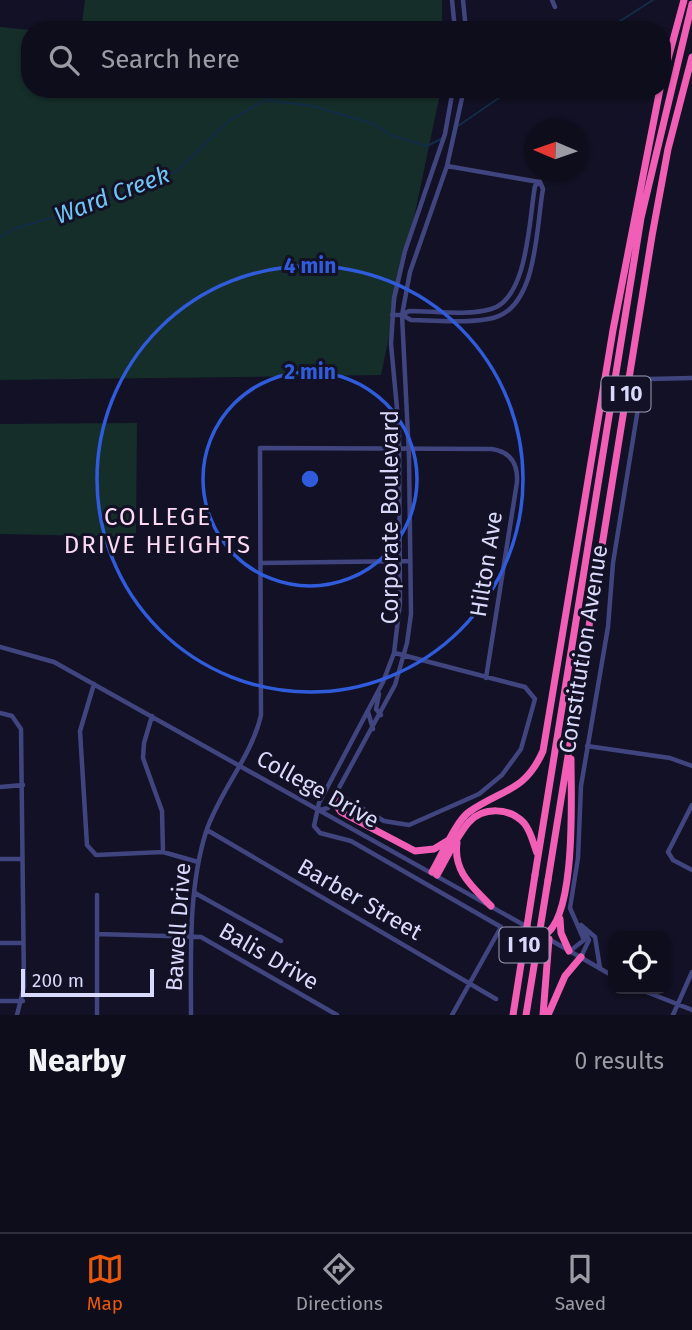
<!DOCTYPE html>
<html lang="en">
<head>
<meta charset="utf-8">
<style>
  body { margin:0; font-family:"Fira Sans",sans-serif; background:#171625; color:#f1f3f6 }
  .controls { position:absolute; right:21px; bottom:21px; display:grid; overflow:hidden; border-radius:14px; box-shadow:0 2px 5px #0004 }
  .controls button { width:63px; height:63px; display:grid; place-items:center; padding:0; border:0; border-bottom:2px solid #2e2d3b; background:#0e0d1c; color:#f1f3f6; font:35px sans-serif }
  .compass { position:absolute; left:524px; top:119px; width:63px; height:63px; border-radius:50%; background:#0e0d1c; box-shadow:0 2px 5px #0004; rotate:272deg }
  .scale { position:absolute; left:21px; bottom:18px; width:133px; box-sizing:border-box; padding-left:7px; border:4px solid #d9d9fb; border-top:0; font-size:19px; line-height:24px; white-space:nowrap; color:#d9d9fb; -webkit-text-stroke:5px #121125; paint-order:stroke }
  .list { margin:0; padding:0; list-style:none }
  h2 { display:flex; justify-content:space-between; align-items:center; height:91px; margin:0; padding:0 28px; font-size:30px }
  h2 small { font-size:23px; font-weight:400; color:#9b9ca3 }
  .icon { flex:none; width:38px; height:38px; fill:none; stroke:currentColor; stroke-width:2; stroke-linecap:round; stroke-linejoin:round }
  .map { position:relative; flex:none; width:692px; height:1015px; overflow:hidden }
  .search { position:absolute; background:#0e0d1c; box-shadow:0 2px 5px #0004; left:21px; right:21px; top:21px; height:77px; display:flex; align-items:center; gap:18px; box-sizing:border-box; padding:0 24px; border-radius:28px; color:#9b9ca3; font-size:26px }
  .sheet { height:217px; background:#0e0d1c }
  nav { display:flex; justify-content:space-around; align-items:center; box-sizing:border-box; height:98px; border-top:2px solid #2e2d3b; background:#0e0d1c; font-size:19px; color:#9b9ca3 }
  nav a { display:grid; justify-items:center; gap:4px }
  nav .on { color:#ea580c }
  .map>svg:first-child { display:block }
  .green { fill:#152e2a }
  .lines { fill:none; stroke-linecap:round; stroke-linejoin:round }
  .stream { stroke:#132c47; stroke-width:2 }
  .minor { stroke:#41457f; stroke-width:4.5 }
  .highway { stroke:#f05fb5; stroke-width:7 }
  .highway-bridge { stroke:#f05fb5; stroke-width:7 }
  .ring { fill:none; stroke:#305cdc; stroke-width:3.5 }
  .labels { text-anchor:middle; stroke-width:6; stroke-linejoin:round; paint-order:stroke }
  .shield { fill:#121125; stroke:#9d9dbb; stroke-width:2 }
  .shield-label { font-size:21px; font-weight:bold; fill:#d9d9fb }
  .street-label { font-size:23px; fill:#d9d9fb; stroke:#121125 }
  .water-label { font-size:24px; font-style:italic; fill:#70c4f2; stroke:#121125 }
  .neighbourhood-label { font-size:24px; letter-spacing:2px; fill:#fcdaf3; stroke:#121125 }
  .centre { fill:#305cdc; stroke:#121125; stroke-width:3.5 }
  .ring-label { font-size:21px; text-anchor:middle; font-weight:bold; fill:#305cdc; stroke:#121125; stroke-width:6; stroke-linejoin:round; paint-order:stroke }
</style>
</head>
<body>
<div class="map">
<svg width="692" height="1015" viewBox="0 0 692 1015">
  <rect width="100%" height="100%" fill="#121125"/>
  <path class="green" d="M 85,0 L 442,0 L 442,30 L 81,30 Z
    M 0,27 L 30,30 L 30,89 L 441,89 L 381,375 L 0,380 Z
    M 137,423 L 136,537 L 0,534 L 0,424 Z"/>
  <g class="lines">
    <path class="stream" d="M 606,30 L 653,0
      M 458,126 L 512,89
      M 0,238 L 14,229 L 96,204 L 177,171 L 230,120 L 265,100 L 313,106 L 374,124 L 393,136 L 427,146 L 443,138"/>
    <path class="minor" d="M 452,0 L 455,30
      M 463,0 L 466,30
      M 552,0 L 555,7
      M 447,166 L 539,182
      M 392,315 L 402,315 L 409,311 C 435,311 467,316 491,309 C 528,299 529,219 535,186 L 540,182
      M 402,315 L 411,320 C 437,320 468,324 493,318 C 538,307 536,226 543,189 L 540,182
      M 261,563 L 410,561
      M 0,647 L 54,662 L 540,934
      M 94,684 L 80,731 L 87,845 L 96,855 L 163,852 L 198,862
      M 379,694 L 376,709 L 381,715
      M 368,712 L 373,729
      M 0,713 L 12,716 L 21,729 L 24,987 L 17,1015
      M 152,716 L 144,743 L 143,758 L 162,811 L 163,852
      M 587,746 L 670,758 L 692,766
      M 0,787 L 23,785
      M 337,794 L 384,821 L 409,825 L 479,794 L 502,775 L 521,749 L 535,699 L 525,687 L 395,653
      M 692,805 L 668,852 L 673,860 L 692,870
      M 320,810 L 328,808 L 395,685 L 407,643 L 411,614 L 409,456 L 402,315 L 410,272 L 447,166 L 464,89
      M 207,830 L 496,999
      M 0,859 L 22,859
      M 195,893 L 281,941
      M 581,925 L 595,937 L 600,968
      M 97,934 L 201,937 L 337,1015
      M 547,938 L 613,976
      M 0,943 L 23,943
      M 570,951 L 584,940 L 570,908 L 578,858 L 581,786 L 608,627 L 613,563 L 641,390 L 649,379 L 692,378
      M 581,957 L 589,940 L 583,928
      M 639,989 L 692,1010
      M 0,1001 L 23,1001
      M 97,1015 L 97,895
      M 191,1015 C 191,956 188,889 206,832 C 219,792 252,756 261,715 L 260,448 L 492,449 C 511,452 518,464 517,482 L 486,678
      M 452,1015 L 501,927 L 351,841 L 320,833 L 314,826 L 319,803 L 383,682 L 394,653 L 400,603 L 399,430 L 391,344 L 394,298 L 405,251 L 445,134 L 453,89
      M 673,1015 L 692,972"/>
    <path class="highway" d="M 662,81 L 684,0
      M 336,794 L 336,805 L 341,812 L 415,851 L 434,849 L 452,838
      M 457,843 C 453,872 473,887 491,906
      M 432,872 C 441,857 456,821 469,812 C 502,789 525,792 543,751 L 613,330 L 660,89
      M 437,875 C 447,858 456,837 469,822 C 483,807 509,807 524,823 C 531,831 533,843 537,853
      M 535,875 L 641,218 L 692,4
      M 548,880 L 652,236 L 668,149 L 692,57
      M 560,919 L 561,933 L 569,951
      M 543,936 C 577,920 571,793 571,759
      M 543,1015 L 549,939
      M 548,1015 L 565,976 L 581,957"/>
    <path class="highway-bridge" d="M 513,1015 L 535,875
      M 526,1015 L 548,880"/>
  </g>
  <g class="ring">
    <circle cx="310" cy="479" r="107"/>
    <circle cx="310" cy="479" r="213"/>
  </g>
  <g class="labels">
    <g class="shield">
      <rect x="601.5" y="376.5" width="49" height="35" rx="5"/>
      <rect x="499.5" y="927.5" width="49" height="35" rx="5"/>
    </g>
    <g class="shield-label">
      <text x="626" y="401">I 10</text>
      <text x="524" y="952">I 10</text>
    </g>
    <g class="street-label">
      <text transform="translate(390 517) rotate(-90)" y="8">Corporate Boulevard</text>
      <text transform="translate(486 564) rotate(-81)" y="8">Hilton Ave</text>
      <text transform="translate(583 649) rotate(-81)" y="8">Constitution Avenue</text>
      <text transform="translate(318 789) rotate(29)" y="8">College Drive</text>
      <text transform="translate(360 899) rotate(30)" y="8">Barber Street</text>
      <text transform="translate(178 927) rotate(-86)" y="8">Bawell Drive</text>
      <text transform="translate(269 956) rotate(30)" y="8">Balis Drive</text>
    </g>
    <g class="water-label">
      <text transform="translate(112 195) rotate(-21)" y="8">Ward Creek</text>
    </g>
    <g class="neighbourhood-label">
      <text x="158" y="525">COLLEGE<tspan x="158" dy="28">DRIVE HEIGHTS</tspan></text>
    </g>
  </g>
  <circle cx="310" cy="479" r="10" class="centre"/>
  <g class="ring-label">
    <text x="310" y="273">4 min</text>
    <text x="310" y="379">2 min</text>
  </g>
</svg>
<div class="controls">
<button><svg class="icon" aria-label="locate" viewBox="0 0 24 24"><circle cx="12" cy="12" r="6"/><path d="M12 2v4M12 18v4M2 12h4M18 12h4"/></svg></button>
</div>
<svg class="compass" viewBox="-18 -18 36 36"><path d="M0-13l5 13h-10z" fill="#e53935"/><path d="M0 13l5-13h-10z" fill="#9b9ca3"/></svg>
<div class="scale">200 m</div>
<div class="search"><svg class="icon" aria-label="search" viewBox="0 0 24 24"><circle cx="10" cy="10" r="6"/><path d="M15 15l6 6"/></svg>Search here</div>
</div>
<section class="sheet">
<h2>Nearby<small>0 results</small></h2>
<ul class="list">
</ul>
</section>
<nav>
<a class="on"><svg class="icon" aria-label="map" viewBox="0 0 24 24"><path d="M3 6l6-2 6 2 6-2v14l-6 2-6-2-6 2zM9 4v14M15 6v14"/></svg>Map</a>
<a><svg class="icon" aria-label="directions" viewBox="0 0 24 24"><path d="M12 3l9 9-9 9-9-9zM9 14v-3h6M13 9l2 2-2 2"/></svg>Directions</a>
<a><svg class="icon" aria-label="saved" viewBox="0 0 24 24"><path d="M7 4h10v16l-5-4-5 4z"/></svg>Saved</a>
</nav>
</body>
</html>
